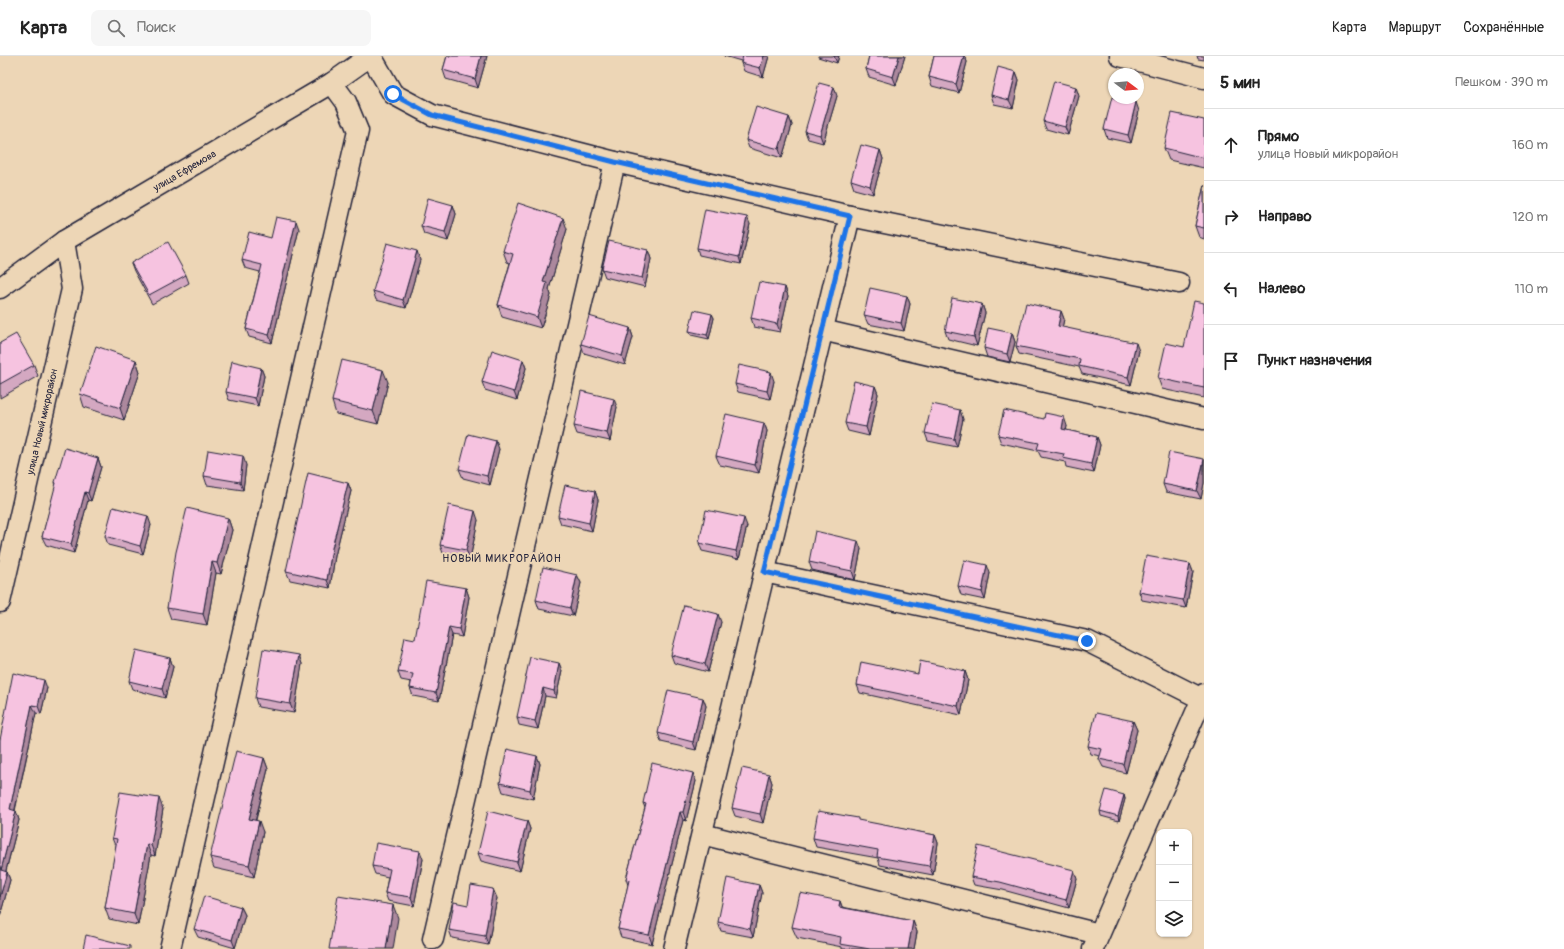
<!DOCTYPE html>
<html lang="ru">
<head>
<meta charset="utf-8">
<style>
  body { margin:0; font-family:Pangolin,sans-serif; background:#f6f6f6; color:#222 }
  .controls { position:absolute; right:12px; bottom:12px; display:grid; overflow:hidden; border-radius:8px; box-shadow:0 1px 3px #0004 }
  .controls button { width:36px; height:36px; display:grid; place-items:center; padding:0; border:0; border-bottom:1px solid #e0e0e0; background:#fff; color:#222; font:20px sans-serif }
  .compass { position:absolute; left:1108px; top:12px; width:36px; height:36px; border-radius:50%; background:#fff; box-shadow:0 1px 3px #0004; rotate:106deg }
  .stop { position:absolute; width:12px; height:12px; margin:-9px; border:3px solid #1a73e8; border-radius:50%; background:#fff }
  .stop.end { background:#1a73e8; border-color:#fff; box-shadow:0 1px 4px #0008 }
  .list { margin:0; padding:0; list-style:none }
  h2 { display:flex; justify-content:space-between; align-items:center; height:52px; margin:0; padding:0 16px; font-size:17px }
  h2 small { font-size:13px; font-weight:400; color:#767676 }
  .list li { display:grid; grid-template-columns:26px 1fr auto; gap:12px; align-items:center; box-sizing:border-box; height:72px; padding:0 16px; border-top:1px solid #e0e0e0 }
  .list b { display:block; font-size:15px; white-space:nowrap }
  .list p { margin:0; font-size:13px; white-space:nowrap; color:#767676 }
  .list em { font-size:13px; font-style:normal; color:#767676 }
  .icon { flex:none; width:22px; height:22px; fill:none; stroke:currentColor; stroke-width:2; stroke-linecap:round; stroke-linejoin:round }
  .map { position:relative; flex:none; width:1204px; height:893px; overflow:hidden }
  header { display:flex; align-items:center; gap:24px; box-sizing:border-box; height:56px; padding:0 20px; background:#fff; border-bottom:1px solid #e0e0e0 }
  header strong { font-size:19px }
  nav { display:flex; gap:22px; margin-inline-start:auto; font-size:14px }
  .search { width:280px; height:36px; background:#f6f6f6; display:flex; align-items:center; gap:10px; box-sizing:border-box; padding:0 14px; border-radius:8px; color:#767676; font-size:15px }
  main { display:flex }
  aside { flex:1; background:#fff }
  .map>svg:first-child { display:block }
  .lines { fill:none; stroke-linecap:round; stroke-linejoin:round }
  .minor-casing { stroke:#22223b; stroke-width:23 }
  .minor { stroke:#edd6b6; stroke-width:20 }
  .wall { fill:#d4a8c1; stroke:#22223b }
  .shaded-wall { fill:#ac889d; stroke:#22223b }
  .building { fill:#f6c3e0; stroke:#22223b }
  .route { stroke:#1a73e8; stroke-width:5 }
  .labels { text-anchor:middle; stroke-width:4; stroke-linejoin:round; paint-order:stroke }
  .street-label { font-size:10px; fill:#22223b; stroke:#edd6b6 }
  .neighbourhood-label { font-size:11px; letter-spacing:1px; fill:#22223b; stroke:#edd6b6 }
</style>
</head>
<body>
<header>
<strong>Карта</strong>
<div class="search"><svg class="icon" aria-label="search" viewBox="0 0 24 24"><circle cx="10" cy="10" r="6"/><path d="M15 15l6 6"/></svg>Поиск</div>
<nav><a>Карта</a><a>Маршрут</a><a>Сохранённые</a></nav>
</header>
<main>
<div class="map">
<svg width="1204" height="893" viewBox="0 0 1204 893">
  <rect width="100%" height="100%" fill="#edd6b6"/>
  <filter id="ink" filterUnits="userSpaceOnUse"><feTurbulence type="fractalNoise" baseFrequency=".025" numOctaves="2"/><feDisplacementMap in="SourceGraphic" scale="8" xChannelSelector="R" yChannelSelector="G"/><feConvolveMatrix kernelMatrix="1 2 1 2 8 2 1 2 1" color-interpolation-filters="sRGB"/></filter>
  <g filter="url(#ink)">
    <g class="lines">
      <defs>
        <g id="minor">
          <path d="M 371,0 L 393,38 L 432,59 L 615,106 L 850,160 L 1179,227"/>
          <path d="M 1120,0 L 1204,22"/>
          <path id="s1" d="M 0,232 L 64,185 L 332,27 L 370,0"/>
          <path d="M 822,274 L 1204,363"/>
          <path d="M 764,516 L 1087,585 L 1202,643"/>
          <path id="s2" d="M 0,546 L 72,233 L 64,185"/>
          <path d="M 702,778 L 1099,878"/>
          <path d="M 433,883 L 615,106"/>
          <path d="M 170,893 L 358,75 L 346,46 L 332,27"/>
          <path d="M 674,893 L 850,160"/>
          <path d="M 1093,893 L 1204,638"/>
        </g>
      </defs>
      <use href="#minor" class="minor-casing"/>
      <use href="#minor" class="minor"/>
    </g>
    <path class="wall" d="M 447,0 L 487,0 L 478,32 L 446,23 L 443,14 Z
      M 724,0 L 769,0 L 763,21 L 744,15 L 741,7 L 741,5 Z
      M 818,0 L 839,0 L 837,7 L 818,1 Z
      M 869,0 L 905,0 L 896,29 L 869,21 L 866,13 Z
      M 934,0 L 965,0 L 967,6 L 959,37 L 932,30 L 929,21 Z
      M 1197,0 L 1204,0 L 1204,4 L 1198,3 Z
      M 1016,16 L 1019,24 L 1013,52 L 994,48 L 991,39 Z
      M 837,40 L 823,87 L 808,83 L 805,75 Z
      M 1079,40 L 1068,79 L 1046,73 L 1043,65 Z
      M 1139,55 L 1131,87 L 1107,82 L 1104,73 Z
      M 789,61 L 792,69 L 782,102 L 749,92 L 746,84 Z
      M 1204,64 L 1204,112 L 1169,104 L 1164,92 Z
      M 880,94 L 883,103 L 873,138 L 854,133 L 851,124 Z
      M 1204,129 L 1204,183 L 1199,181 L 1195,170 Z
      M 453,149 L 456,158 L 448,185 L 424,178 L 421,170 Z
      M 750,168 L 741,208 L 699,199 L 697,192 Z
      M 299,173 L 272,287 L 249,281 L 246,273 L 260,216 L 245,212 L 242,204 L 271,182 Z
      M 567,173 L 549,233 L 551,239 L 541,272 L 502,261 L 498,249 L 510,207 L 507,206 L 503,195 Z
      M 648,194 L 651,203 L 645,231 L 605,221 L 602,213 Z
      M 420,204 L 406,252 L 376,244 L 373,235 Z
      M 131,207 L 186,219 L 189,227 L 152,248 L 134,215 Z
      M 785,231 L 788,240 L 780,276 L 754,271 L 751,262 Z
      M 907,240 L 910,248 L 904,275 L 868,268 L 864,259 Z
      M 1204,247 L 1204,342 L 1162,333 L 1158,322 L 1184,291 Z
      M 982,248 L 985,257 L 977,290 L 948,283 L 945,275 Z
      M 1061,255 L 1064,263 L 1062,271 L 1139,295 L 1131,329 L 1082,318 L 1079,311 L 1019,298 L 1016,290 Z
      M 712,258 L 714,262 L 709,283 L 691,279 L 689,275 Z
      M 630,272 L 633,281 L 625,309 L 584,297 L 581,288 Z
      M 1012,277 L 1015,286 L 1010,306 L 987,301 L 984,292 Z
      M 0,287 L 34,309 L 38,320 L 0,342 Z
      M 136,304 L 140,316 L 124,364 L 84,351 L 80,338 Z
      M 523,304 L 526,312 L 517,344 L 485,334 L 482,326 Z
      M 261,312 L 264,320 L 258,350 L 229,344 L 226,336 Z
      M 774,325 L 770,343 L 738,336 L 735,328 Z
      M 388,326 L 378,368 L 336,358 L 332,345 Z
      M 875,330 L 878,338 L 869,380 L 848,375 L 845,367 Z
      M 617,351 L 610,385 L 577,378 L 574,370 Z
      M 963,363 L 957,391 L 928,385 L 925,377 Z
      M 764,367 L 767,375 L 759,417 L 720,409 L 716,400 Z
      M 1067,370 L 1066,374 L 1097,381 L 1100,389 L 1094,417 L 1066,411 L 1065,406 L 1041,401 L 1038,395 L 1001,387 L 998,379 Z
      M 499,393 L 490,429 L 463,422 L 459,413 Z
      M 98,402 L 101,411 L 91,445 L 88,444 L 74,497 L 46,489 L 42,481 L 56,430 L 55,426 Z
      M 1204,403 L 1204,427 L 1201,443 L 1166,436 L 1163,428 Z
      M 246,409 L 243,434 L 207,429 L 204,420 Z
      M 348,427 L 351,435 L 335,500 L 330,532 L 290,524 L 286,515 Z
      M 595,435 L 598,444 L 592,475 L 561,468 L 558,460 Z
      M 228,462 L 232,474 L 221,518 L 216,517 L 207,569 L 171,563 L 167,552 Z
      M 478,464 L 470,503 L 443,497 L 440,489 Z
      M 151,469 L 143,498 L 108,489 L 105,480 Z
      M 747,470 L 739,503 L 702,495 L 699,487 Z
      M 861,493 L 855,524 L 812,514 L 809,506 Z
      M 1190,508 L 1193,516 L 1186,552 L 1142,544 L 1139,536 Z
      M 990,517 L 985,544 L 961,539 L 958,530 Z
      M 577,519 L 581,527 L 573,560 L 539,553 L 536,544 Z
      M 466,532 L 469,541 L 462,581 L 452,579 L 439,645 L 413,640 L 410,632 L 411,626 L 401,624 L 398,616 L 415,583 Z
      M 721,566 L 708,616 L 674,607 L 671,599 Z
      M 299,599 L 302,608 L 294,657 L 258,651 L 255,642 Z
      M 170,602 L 173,611 L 165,642 L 132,633 L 129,625 Z
      M 559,607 L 562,615 L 556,642 L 545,640 L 538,673 L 519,669 L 517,661 Z
      M 965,615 L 968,624 L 961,659 L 860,637 L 857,629 Z
      M 47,632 L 41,658 L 36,657 L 15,755 L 16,755 L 19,764 L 6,815 L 7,816 L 10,824 L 0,860 L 0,684 Z
      M 703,642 L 706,650 L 696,694 L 661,686 L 658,677 Z
      M 1133,665 L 1137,674 L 1126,717 L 1103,711 L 1099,703 L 1100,700 L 1091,698 L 1088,690 Z
      M 537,700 L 540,708 L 533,743 L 503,736 L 500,727 Z
      M 264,702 L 268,713 L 256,764 L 263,776 L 254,821 L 214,812 L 210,801 Z
      M 769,718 L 772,727 L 763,767 L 735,760 L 732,752 Z
      M 696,725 L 686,765 L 683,764 L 652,888 L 621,881 L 618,873 L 628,829 L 626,823 L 645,752 L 643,747 Z
      M 1124,739 L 1125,743 L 1119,765 L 1101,760 L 1100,755 Z
      M 163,753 L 155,800 L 151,799 L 138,869 L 109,863 L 105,852 L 116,792 L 112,782 Z
      M 527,765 L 530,773 L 520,815 L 481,805 L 478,797 Z
      M 859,765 L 935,779 L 938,787 L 933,819 L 880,809 L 878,802 L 816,791 L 813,782 Z
      M 423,803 L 414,850 L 388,845 L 385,837 L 388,821 L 375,818 L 372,810 Z
      M 971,821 L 1077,823 L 1069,852 L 1003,834 L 974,829 Z
      M 759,829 L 762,837 L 753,881 L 721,875 L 718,866 Z
      M 497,842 L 488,889 L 452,882 L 449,874 L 468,849 Z
      M 840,845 L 842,851 L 913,865 L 917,876 L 914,893 L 842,893 L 842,891 L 797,882 L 792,871 Z
      M 241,851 L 245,859 L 235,892 L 198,881 L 194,873 Z"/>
    <path class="shaded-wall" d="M 481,0 L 487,0 L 478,32 L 475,23 Z
      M 764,0 L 769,0 L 763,21 L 760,12 Z
      M 834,0 L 839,0 L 837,7 Z
      M 899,0 L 905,0 L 896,29 L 893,21 Z
      M 964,0 L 965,0 L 967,6 L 959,37 L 956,28 Z
      M 1016,16 L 1019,24 L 1013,52 L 1009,44 Z
      M 834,31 L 837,40 L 823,87 L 820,79 Z
      M 1076,31 L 1079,40 L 1068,79 L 1065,71 Z
      M 1136,46 L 1139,55 L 1131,87 L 1128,79 Z
      M 789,61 L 792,69 L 782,102 L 779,93 Z
      M 880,94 L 883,103 L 873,138 L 870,130 Z
      M 453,149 L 456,158 L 448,185 L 445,176 Z
      M 747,161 L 750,168 L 741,208 L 739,201 Z
      M 563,162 L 567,173 L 549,233 L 551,239 L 541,272 L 537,261 L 543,226 Z
      M 296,165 L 299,173 L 272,287 L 269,279 Z
      M 648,194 L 651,203 L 645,231 L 642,222 Z
      M 417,195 L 420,204 L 406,252 L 403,244 Z
      M 785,231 L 788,240 L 780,276 L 777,268 Z
      M 907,240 L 910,248 L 904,275 L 901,267 Z
      M 982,248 L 985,257 L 977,290 L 974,281 Z
      M 1061,255 L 1064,263 L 1061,278 L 1058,270 Z
      M 712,258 L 714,262 L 709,283 L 707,279 Z
      M 630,272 L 633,281 L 625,309 L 622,300 Z
      M 1012,277 L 1015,286 L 1010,306 L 1007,298 Z
      M 1136,287 L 1139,295 L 1131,329 L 1128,321 Z
      M 136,304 L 140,316 L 124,364 L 120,352 Z
      M 523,304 L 526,312 L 517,344 L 514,336 Z
      M 261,312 L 264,320 L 258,350 L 255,342 Z
      M 383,314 L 388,326 L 378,368 L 373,355 Z
      M 771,316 L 774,325 L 770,343 L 767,335 Z
      M 875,330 L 878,338 L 869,380 L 866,371 Z
      M 614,343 L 617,351 L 610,385 L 607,377 Z
      M 960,354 L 963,363 L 957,391 L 954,383 Z
      M 1064,361 L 1067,370 L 1065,382 L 1062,373 Z
      M 764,367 L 767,375 L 759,417 L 755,409 Z
      M 1097,381 L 1100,389 L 1094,417 L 1091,408 Z
      M 496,385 L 499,393 L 490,429 L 487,420 Z
      M 243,400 L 246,409 L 243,434 L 240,426 Z
      M 98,402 L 101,411 L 91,445 L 88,437 Z
      M 1204,404 L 1204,427 L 1201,443 L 1197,435 Z
      M 348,427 L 351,435 L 335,500 L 330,532 L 327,524 L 332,492 Z
      M 595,435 L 598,444 L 592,475 L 589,467 Z
      M 85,436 L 88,444 L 74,497 L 71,488 Z
      M 475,455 L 478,464 L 470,503 L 466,494 Z
      M 148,460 L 151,469 L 143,498 L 140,490 Z
      M 228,462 L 232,474 L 221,518 L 217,507 Z
      M 744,462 L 747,470 L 739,503 L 736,495 Z
      M 858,485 L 861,493 L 855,524 L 852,515 Z
      M 212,506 L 216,517 L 207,569 L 203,558 Z
      M 1190,508 L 1193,516 L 1186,552 L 1183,544 Z
      M 987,509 L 990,517 L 985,544 L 982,536 Z
      M 577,519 L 581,527 L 573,560 L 570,552 Z
      M 466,532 L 469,541 L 462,581 L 459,573 Z
      M 718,558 L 721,566 L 708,616 L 705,608 Z
      M 449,571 L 452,579 L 439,645 L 436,637 Z
      M 299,599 L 302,608 L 294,657 L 290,648 Z
      M 170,602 L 173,611 L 165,642 L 162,633 Z
      M 559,607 L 562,615 L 556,642 L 554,635 Z
      M 965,615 L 968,624 L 961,659 L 958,650 Z
      M 44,624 L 47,632 L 41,658 L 38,650 Z
      M 543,632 L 545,640 L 538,673 L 535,665 Z
      M 703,642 L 706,650 L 696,694 L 693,686 Z
      M 32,649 L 36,657 L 13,762 L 10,753 Z
      M 1133,665 L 1137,674 L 1126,717 L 1123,708 Z
      M 537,700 L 540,708 L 533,743 L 530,734 Z
      M 264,702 L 268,713 L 253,774 L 249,763 Z
      M 693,717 L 696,725 L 686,765 L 683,756 Z
      M 769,718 L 772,727 L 763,767 L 760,758 Z
      M 1124,739 L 1125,743 L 1119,765 L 1118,760 Z
      M 159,742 L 163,753 L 155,800 L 151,789 Z
      M 16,755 L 19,764 L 4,822 L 1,814 Z
      M 680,756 L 683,764 L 652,888 L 649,879 Z
      M 259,765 L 263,776 L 254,821 L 249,809 Z
      M 527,765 L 530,773 L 520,815 L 517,806 Z
      M 935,779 L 938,787 L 933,819 L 929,810 Z
      M 147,788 L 151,799 L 138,869 L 134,858 Z
      M 420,795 L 423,803 L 414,850 L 411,841 Z
      M 1074,814 L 1077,823 L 1069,852 L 1066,844 Z
      M 7,816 L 10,824 L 0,860 L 0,841 Z
      M 759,829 L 762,837 L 753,881 L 750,873 Z
      M 493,833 L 497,842 L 488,889 L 485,880 Z
      M 840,845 L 844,856 L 839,851 Z
      M 393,849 L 398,862 L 393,893 L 386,893 Z
      M 241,851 L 245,859 L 235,892 L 232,884 Z
      M 913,865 L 917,876 L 914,893 L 908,893 Z"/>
    <path class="building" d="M 447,0 L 481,0 L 475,23 L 443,14 Z
      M 743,0 L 764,0 L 760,12 L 741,7 Z
      M 869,0 L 899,0 L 893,21 L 866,13 Z
      M 934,0 L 964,0 L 956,28 L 929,21 Z
      M 998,11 L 1016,16 L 1009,44 L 991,39 Z
      M 1054,25 L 1076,31 L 1065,71 L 1043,65 Z
      M 819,27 L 834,31 L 820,79 L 805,75 Z
      M 1112,41 L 1114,41 L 1114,42 L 1118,42 L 1136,46 L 1128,79 L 1104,73 Z
      M 756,51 L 789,61 L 779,93 L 746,84 Z
      M 1172,57 L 1204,64 L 1204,102 L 1164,92 Z
      M 861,89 L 880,94 L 870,130 L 851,124 Z
      M 1204,129 L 1204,172 L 1195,170 Z
      M 428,142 L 453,149 L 445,176 L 421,170 Z
      M 518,147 L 563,162 L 543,226 L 547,227 L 537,261 L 498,249 L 513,198 L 503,195 Z
      M 705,153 L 747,161 L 739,201 L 697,192 Z
      M 276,161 L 296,165 L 269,279 L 246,273 L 262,209 L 242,204 L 249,176 L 271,182 Z
      M 609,185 L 648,194 L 642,222 L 602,213 Z
      M 168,186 L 186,219 L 149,239 L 131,207 Z
      M 387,187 L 417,195 L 403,244 L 373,235 Z
      M 759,226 L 785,231 L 777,268 L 751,262 Z
      M 870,232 L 907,240 L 901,267 L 864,259 Z
      M 952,242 L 982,248 L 974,281 L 945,275 Z
      M 1194,245 L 1204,247 L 1204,332 L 1158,322 L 1166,287 L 1184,291 Z
      M 1026,247 L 1061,255 L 1058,270 L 1136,287 L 1128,321 L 1079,310 L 1080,303 L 1016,290 Z
      M 694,254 L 712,258 L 707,279 L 689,275 Z
      M 589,260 L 630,272 L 622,300 L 581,288 Z
      M 988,272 L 1012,277 L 1007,298 L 984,292 Z
      M 16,278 L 34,309 L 0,328 L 0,287 Z
      M 96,290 L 136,304 L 120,352 L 80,338 Z
      M 492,294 L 523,304 L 514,336 L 482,326 Z
      M 342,304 L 383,314 L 373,355 L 332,345 Z
      M 232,305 L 261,312 L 255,342 L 226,336 Z
      M 739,309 L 771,316 L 767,335 L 735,328 Z
      M 854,325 L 875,330 L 866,371 L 845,367 Z
      M 581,335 L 614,343 L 607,377 L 574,370 Z
      M 932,348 L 960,354 L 954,383 L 925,377 Z
      M 1004,354 L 1044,363 L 1045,357 L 1064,361 L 1062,373 L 1097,381 L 1091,408 L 1063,402 L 1064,398 L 1037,393 L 1039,387 L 998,379 Z
      M 726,358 L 764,367 L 755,409 L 716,400 Z
      M 468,378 L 496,385 L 487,420 L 459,413 Z
      M 65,392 L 98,402 L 88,437 L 85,436 L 71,488 L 42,481 L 56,427 L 55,426 Z
      M 208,394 L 243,400 L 240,426 L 204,420 Z
      M 1169,396 L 1204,403 L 1197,435 L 1163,428 Z
      M 308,417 L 348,427 L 332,492 L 327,524 L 286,515 Z
      M 565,429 L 595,435 L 589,467 L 558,460 Z
      M 449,449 L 475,455 L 466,494 L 440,489 Z
      M 113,451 L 148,460 L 140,490 L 105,480 Z
      M 187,452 L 228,462 L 217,507 L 212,506 L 203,558 L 167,552 L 176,496 Z
      M 706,454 L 744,462 L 736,495 L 699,487 Z
      M 815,475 L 858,485 L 852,515 L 809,506 Z
      M 1146,500 L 1190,508 L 1183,544 L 1139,536 Z
      M 964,504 L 987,509 L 982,536 L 958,530 Z
      M 543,511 L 577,519 L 570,552 L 536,544 Z
      M 426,525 L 466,532 L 459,573 L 449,571 L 436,637 L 410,632 L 413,618 L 398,616 L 405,581 L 415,583 Z
      M 684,549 L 718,558 L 705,608 L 671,599 Z
      M 263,593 L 299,599 L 290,648 L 255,642 Z
      M 136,594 L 170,602 L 162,633 L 129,625 Z
      M 530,601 L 559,607 L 554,635 L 543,632 L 535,665 L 517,661 Z
      M 920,605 L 965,615 L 958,650 L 857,629 L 861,606 L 918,618 Z
      M 13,617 L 44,624 L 38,650 L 32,649 L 10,753 L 16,755 L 1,814 L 7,816 L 0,841 L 0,684 Z
      M 668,634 L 703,642 L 693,686 L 658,677 Z
      M 1096,657 L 1133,665 L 1123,708 L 1099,703 L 1102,693 L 1088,690 Z
      M 507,693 L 537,700 L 530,734 L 500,727 Z
      M 236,695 L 264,702 L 249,763 L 259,765 L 249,809 L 210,801 Z
      M 652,707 L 693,717 L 683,756 L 680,756 L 649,879 L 618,873 L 629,824 L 626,823 L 646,748 L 643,747 Z
      M 742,712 L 769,718 L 760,758 L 732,752 Z
      M 1106,734 L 1124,739 L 1118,760 L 1100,755 Z
      M 120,736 L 159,742 L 151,789 L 147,788 L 134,858 L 105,852 L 117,783 L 112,782 Z
      M 488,755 L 527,765 L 517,806 L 478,797 Z
      M 818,755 L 858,762 L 858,764 L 935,779 L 929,810 L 877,801 L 878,794 L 813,782 Z
      M 376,787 L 420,795 L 411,841 L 385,837 L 390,813 L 372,810 Z
      M 978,790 L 1074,814 L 1066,844 L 1000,826 L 971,821 Z
      M 727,822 L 759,829 L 750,873 L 718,866 Z
      M 471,829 L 493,833 L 485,880 L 449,874 L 454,846 L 468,849 Z
      M 800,837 L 840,845 L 839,851 L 913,865 L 908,893 L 870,893 L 840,888 L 841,881 L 792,871 Z
      M 204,840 L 241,851 L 232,884 L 194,873 Z
      M 338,840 L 393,849 L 386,893 L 329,893 Z
      M 86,879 L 130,890 L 130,893 L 83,893 Z"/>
  </g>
  <g class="lines" filter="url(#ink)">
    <path class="route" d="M 393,38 L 432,59 L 615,106 L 850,160 L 764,516 L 1087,585"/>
  </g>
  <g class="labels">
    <g class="street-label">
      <text dy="4" stroke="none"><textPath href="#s1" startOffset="219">улица Ефремова</textPath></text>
      <text dy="4" stroke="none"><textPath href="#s2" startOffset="185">улица Новый микрорайон</textPath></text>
    </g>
    <g class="neighbourhood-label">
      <text x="502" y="506">НОВЫЙ МИКРОРАЙОН</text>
    </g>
  </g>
</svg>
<div class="controls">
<button>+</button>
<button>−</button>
<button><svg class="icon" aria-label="layers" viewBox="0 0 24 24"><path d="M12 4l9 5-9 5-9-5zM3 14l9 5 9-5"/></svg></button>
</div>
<svg class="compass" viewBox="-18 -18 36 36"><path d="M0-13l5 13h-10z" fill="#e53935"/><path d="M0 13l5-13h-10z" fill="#767676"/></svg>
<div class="stop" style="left:393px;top:38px"></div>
<div class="stop end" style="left:1087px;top:585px"></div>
</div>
<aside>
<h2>5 мин<small>Пешком · 390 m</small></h2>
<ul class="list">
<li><svg class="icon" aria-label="ahead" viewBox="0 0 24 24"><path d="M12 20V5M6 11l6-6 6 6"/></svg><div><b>Прямо</b><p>улица Новый микрорайон</p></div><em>160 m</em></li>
<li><svg class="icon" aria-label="right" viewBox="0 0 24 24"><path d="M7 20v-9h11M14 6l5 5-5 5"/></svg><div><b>Направо</b></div><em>120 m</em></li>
<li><svg class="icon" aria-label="left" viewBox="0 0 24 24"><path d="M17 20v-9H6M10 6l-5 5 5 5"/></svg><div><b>Налево</b></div><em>110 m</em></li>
<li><svg class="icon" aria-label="arrive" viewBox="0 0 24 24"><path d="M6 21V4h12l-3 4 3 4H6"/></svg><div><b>Пункт назначения</b></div></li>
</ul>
</aside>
</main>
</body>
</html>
